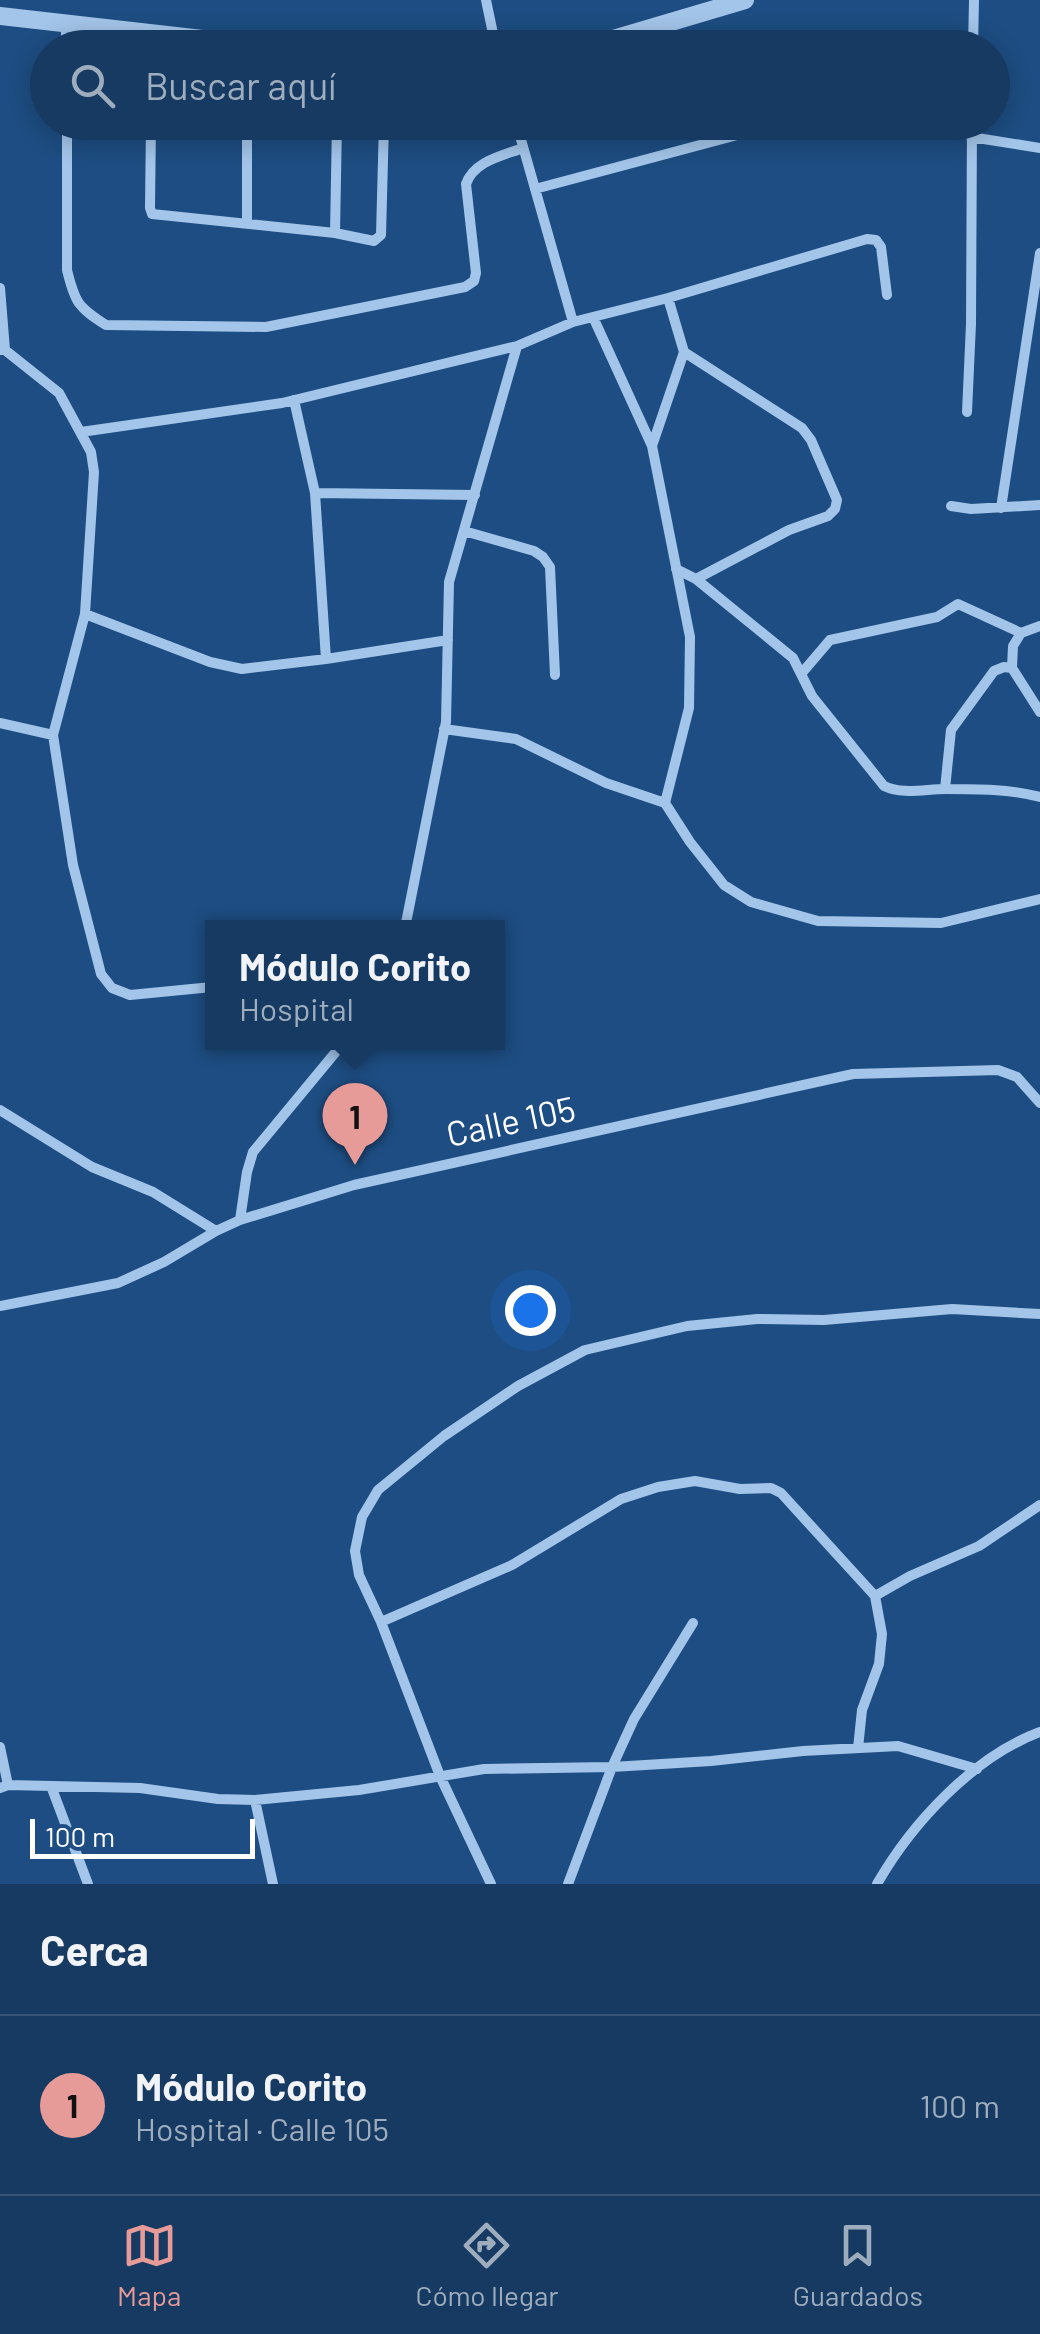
<!DOCTYPE html>
<html lang="es">
<head>
<meta charset="utf-8">
<style>
  body { margin:0; font-family:Barlow,sans-serif; background:#1f4168; color:#f1f3f6 }
  .scale { position:absolute; left:30px; bottom:25px; width:225px; box-sizing:border-box; padding-left:10px; border:5px solid #fff; border-top:0; font-size:28px; line-height:35px; white-space:nowrap; color:#fff; -webkit-text-stroke:8px #1d4d82; paint-order:stroke }
  .you { position:absolute; left:530px; top:1310px; width:35px; height:35px; margin:-25px; border:8px solid #fff; border-radius:50%; background:#1a73e8; box-shadow:0 0 0 15px #1a73e833 }
  .badge { display:grid; place-items:center; width:65px; height:65px; border-radius:50%; background:#e69b98; color:#111; font-size:32px; font-weight:700 }
  .pin { position:absolute; translate:-50% -82px; filter:drop-shadow(0 2px 5px #0008) }
  .pin::after { content:''; position:absolute; top:52px; width:35px; height:30px; background:inherit; clip-path:polygon(0 0,100% 0,50% 100%) }
  .popup { position:absolute; left:205px; top:920px; width:300px; height:130px; box-sizing:border-box; display:grid; place-content:center; border-radius:0px; background:#163a62; filter:drop-shadow(0 2px 8px #0005); font-size:32px; white-space:nowrap; color:#9eadbe }
  .popup b { font-size:38px; color:#f1f3f6 }
  .popup::after { content:''; position:absolute; left:50%; top:100%; margin-left:-20px; border:20px solid transparent; border-top-color:#163a62 }
  .list { margin:0; padding:0; list-style:none }
  h2 { display:flex; justify-content:space-between; align-items:center; height:130px; margin:0; padding:0 40px; font-size:42px }
  h2 small { font-size:32px; font-weight:400; color:#9eadbe }
  .list li { display:grid; grid-template-columns:65px 1fr auto; gap:30px; align-items:center; box-sizing:border-box; height:180px; padding:0 40px; border-top:2px solid #355477 }
  .list b { display:block; font-size:38px; white-space:nowrap }
  .list p { margin:0; font-size:32px; white-space:nowrap; color:#9eadbe }
  .list em { font-size:32px; font-style:normal; color:#9eadbe }
  .icon { flex:none; width:55px; height:55px; fill:none; stroke:currentColor; stroke-width:2; stroke-linecap:round; stroke-linejoin:round }
  .map { position:relative; flex:none; width:1040px; height:1884px; overflow:hidden }
  .search { position:absolute; background:#163a62; box-shadow:0 5px 25px #0003; left:30px; right:30px; top:30px; height:110px; display:flex; align-items:center; gap:25px; box-sizing:border-box; padding:0 35px; border-radius:55px; color:#9eadbe; font-size:38px }
  .sheet { height:310px; background:#163a62 }
  nav { display:flex; justify-content:space-around; align-items:center; box-sizing:border-box; height:140px; border-top:2px solid #355477; background:#163a62; font-size:28px; color:#9eadbe }
  nav a { display:grid; justify-items:center; gap:5px }
  nav .on { color:#e69b98 }
  .map>svg:first-child { display:block }
  .lines { fill:none; stroke-linecap:round; stroke-linejoin:round }
  .minor { stroke:#a3c5e9; stroke-width:10 }
  .tertiary { stroke:#a3c5e9; stroke-width:18 }
  .labels { text-anchor:middle; stroke-width:10; stroke-linejoin:round; paint-order:stroke }
  .street-label { font-size:35px; fill:#fff; stroke:#1d4d82 }
</style>
</head>
<body>
<div class="map">
<svg width="1040" height="1884" viewBox="0 0 1040 1884">
  <rect width="100%" height="100%" fill="#1d4d82"/>
  <g class="lines">
    <path class="minor" d="M 486,0 L 496,48
      M 66,24 L 66,48
      M 973,48 L 974,0
      M 67,122 L 67,270 C 75,303 78,307 106,325 L 266,327 L 465,287 L 474,281 L 476,273 L 466,184 C 474,161 502,156 523,148
      M 151,122 L 150,208 L 152,214 L 335,233 L 374,241 L 381,235 L 384,122
      M 516,122 L 573,322
      M 971,137 L 1040,148
      M 535,189 L 786,122
      M 247,224 L 247,122
      M 335,233 L 337,122
      M 0,288 L 5,350
      M 668,298 L 684,352 L 802,428 L 811,440 L 837,500 L 835,509 L 828,516 L 789,530 L 696,579
      M 593,317 L 652,446 L 690,637 L 689,708 L 665,803
      M 0,350 L 5,350 L 59,393 L 91,452 L 94,472 L 85,614 L 53,735 L 73,865 L 101,974 L 112,988 L 130,995 L 212,987
      M 294,400 L 315,493 L 326,659
      M 967,412 L 971,324 L 972,122
      M 81,432 L 282,403 L 517,346 L 573,322 L 668,298 L 867,239 L 876,240 L 881,247 L 887,295
      M 652,446 L 684,352
      M 315,493 L 475,495
      M 951,506 L 971,509 L 1040,505
      M 1001,508 L 1040,253
      M 464,531 L 534,551 L 543,557 L 550,567 L 555,675
      M 676,569 L 696,579 L 793,658 L 812,696 L 884,786 C 903,795 925,789 946,789 C 977,789 1010,789 1040,797
      M 85,614 L 210,662 L 242,669 L 326,659 L 448,640
      M 1012,668 L 1013,646 L 1021,633
      M 801,674 L 830,640 L 937,617 L 958,604 L 1021,633 L 1040,626
      M 0,723 L 53,735
      M 444,729 L 516,739 L 606,783 L 665,803 L 690,842 L 724,885 L 751,902 L 818,921 L 941,923 L 1040,899
      M 945,789 L 951,730 L 994,671 L 1004,667 L 1012,668 L 1040,712
      M 405,928 L 446,722 L 449,582 L 517,346
      M 0,1110 L 92,1167 L 153,1192 L 216,1231
      M 240,1220 L 247,1172 L 253,1152 L 344,1042
      M 0,1306 L 118,1283 L 164,1262 L 216,1231 L 240,1220 L 354,1185 L 853,1074 L 998,1070 L 1017,1077 L 1040,1103
      M 875,1596 L 910,1576 L 979,1546 L 1040,1505
      M 381,1622 L 512,1565 L 621,1499 L 658,1487 L 695,1481 L 740,1489 L 771,1488 L 781,1493 L 875,1596 L 882,1634 L 879,1664 L 862,1710 L 858,1748
      M 0,1747 L 8,1785
      M 51,1786 L 88,1884
      M 0,1788 L 8,1785 L 140,1788 L 218,1799 L 255,1800 L 359,1790 L 484,1769 L 612,1767 L 711,1761 L 803,1751 L 898,1746 L 977,1769
      M 255,1800 L 273,1884
      M 491,1884 L 440,1776 L 381,1622 L 359,1575 L 355,1551 L 362,1517 L 378,1490 L 444,1436 L 518,1386 L 585,1350 L 687,1326 L 757,1319 L 824,1320 L 952,1309 L 1040,1314
      M 568,1884 L 612,1767 L 634,1719 L 693,1623
      M 877,1884 C 912,1823 973,1757 1040,1732"/>
    <path class="tertiary" d="M 0,16 L 282,48
      M 583,48 L 745,0"/>
  </g>
  <g class="labels">
    <g class="street-label">
      <text transform="translate(511 1122) rotate(-12)" y="12">Calle 105</text>
    </g>
  </g>
</svg>
<div class="scale">100 m</div>
<div class="you"></div>
<div class="pin badge" style="left:355px;top:1165px">1</div>
<div class="popup"><b>Módulo Corito</b>Hospital</div>
<div class="search"><svg class="icon" aria-label="search" viewBox="0 0 24 24"><circle cx="10" cy="10" r="6"/><path d="M15 15l6 6"/></svg>Buscar aquí</div>
</div>
<section class="sheet">
<h2>Cerca<small></small></h2>
<ul class="list">
<li><span class="badge">1</span><div><b>Módulo Corito</b><p>Hospital · Calle 105</p></div><em>100 m</em></li>
</ul>
</section>
<nav>
<a class="on"><svg class="icon" aria-label="map" viewBox="0 0 24 24"><path d="M3 6l6-2 6 2 6-2v14l-6 2-6-2-6 2zM9 4v14M15 6v14"/></svg>Mapa</a>
<a><svg class="icon" aria-label="directions" viewBox="0 0 24 24"><path d="M12 3l9 9-9 9-9-9zM9 14v-3h6M13 9l2 2-2 2"/></svg>Cómo llegar</a>
<a><svg class="icon" aria-label="saved" viewBox="0 0 24 24"><path d="M7 4h10v16l-5-4-5 4z"/></svg>Guardados</a>
</nav>
</body>
</html>
